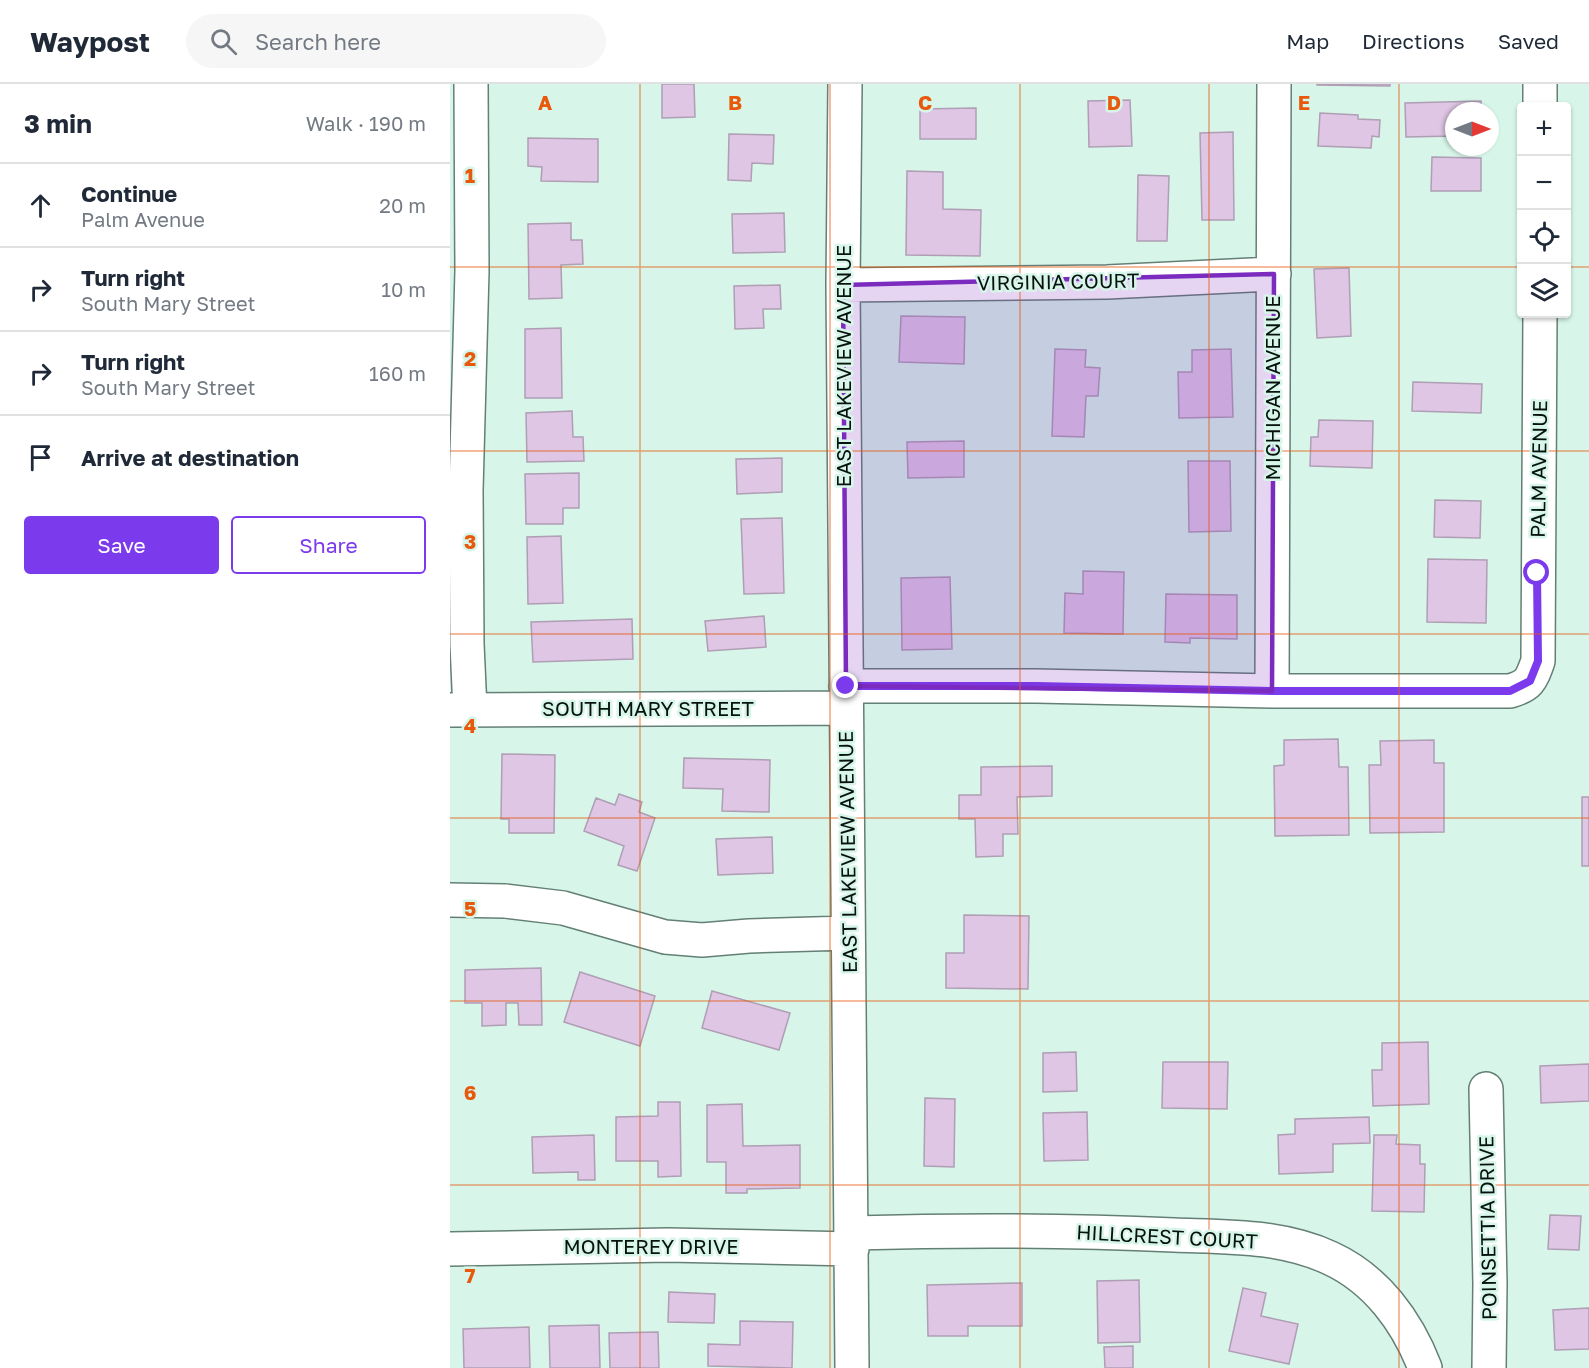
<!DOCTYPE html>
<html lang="en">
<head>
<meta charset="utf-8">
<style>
  body { margin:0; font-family:"Golos Text",sans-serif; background:#f6f6f7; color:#1f2937 }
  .controls { position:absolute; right:18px; top:18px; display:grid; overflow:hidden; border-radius:6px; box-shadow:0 2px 4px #0004 }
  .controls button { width:54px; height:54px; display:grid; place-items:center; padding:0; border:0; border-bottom:2px solid #e0e1e3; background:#fff; color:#1f2937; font:30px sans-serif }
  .compass { position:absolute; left:995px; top:18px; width:54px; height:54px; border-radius:50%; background:#fff; box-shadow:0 2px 4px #0004; rotate:90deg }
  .stop { position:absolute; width:18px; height:18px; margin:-14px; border:4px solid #7c3aed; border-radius:50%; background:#fff }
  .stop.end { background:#7c3aed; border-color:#fff; box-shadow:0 2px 6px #0008 }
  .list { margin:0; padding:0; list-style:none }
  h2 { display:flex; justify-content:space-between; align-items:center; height:78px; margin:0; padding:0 24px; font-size:26px }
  h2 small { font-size:20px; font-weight:400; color:#747a83 }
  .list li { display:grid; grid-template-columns:39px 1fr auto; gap:18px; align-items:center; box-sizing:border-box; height:84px; padding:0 24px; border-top:2px solid #e0e1e3 }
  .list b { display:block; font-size:22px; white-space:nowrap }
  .list p { margin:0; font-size:20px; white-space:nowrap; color:#747a83 }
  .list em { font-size:20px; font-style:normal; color:#747a83 }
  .actions { display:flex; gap:12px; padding:18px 24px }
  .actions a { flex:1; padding:14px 0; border:2px solid #7c3aed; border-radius:6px; text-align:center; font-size:21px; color:#7c3aed }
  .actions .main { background:#7c3aed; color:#fff }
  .icon { flex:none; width:33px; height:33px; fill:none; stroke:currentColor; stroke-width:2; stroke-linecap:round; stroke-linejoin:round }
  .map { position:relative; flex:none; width:1139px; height:1284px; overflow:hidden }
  header { display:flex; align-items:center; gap:36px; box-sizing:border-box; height:84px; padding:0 30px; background:#fff; border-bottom:2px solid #e0e1e3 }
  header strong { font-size:28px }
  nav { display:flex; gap:33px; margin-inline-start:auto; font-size:21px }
  .search { width:420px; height:54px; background:#f6f6f7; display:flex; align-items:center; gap:15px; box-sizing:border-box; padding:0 21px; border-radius:33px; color:#747a83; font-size:22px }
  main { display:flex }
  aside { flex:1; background:#fff }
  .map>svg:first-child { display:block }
  .building { fill:#dec6e4; stroke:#af9eb4; stroke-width:1.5 }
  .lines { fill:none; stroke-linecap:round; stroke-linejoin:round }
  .minor-casing { stroke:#647f75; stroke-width:36 }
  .minor { stroke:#fff; stroke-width:33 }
  .route { stroke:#7c3aed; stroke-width:8 }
  .marked { fill:#7b2cbf; fill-opacity:0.2; stroke:#7b2cbf; stroke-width:4.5; stroke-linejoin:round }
  .grid { fill:none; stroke:#e8590c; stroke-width:1.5; stroke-opacity:0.55 }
  .labels { text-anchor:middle; stroke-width:5; stroke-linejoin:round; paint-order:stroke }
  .street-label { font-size:20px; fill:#07120e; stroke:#d7f6e9 }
  .grid-label { font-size:20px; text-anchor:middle; font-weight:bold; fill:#e8590c; stroke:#d7f6e9; stroke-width:5; stroke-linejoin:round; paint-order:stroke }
</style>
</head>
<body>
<header>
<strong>Waypost</strong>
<div class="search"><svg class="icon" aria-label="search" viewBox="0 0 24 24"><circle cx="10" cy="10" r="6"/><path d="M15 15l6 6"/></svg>Search here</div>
<nav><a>Map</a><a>Directions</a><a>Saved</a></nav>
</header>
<main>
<aside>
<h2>3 min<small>Walk · 190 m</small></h2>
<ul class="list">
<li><svg class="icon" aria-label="ahead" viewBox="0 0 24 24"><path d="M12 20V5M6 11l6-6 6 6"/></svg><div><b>Continue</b><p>Palm Avenue</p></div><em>20 m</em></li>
<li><svg class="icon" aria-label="right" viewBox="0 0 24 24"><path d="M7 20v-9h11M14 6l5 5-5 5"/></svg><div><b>Turn right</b><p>South Mary Street</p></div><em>10 m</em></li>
<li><svg class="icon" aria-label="right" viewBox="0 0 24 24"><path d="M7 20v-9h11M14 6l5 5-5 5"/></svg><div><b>Turn right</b><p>South Mary Street</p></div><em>160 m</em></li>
<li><svg class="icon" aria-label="arrive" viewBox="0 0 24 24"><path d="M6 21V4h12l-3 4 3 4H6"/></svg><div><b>Arrive at destination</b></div></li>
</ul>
<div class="actions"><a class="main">Save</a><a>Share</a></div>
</aside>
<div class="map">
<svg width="1139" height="1284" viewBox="0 0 1139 1284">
  <rect width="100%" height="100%" fill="#d7f6e9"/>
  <path class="building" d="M 212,0 L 244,0 L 245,33 L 212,34 Z
    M 867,0 L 940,0 L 940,2 L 867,1 Z
    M 680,16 L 682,62 L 639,63 L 638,17 Z
    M 1031,17 L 1031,27 L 1004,27 L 1004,52 L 956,53 L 955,19 Z
    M 526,24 L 526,55 L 470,55 L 470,25 Z
    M 870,29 L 908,31 L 908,35 L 930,36 L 929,53 L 922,52 L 921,64 L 868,62 Z
    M 783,48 L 784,136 L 752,136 L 750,49 Z
    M 279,50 L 324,51 L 323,80 L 302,79 L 301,97 L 278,96 Z
    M 78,54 L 148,55 L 148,98 L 91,97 L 92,83 L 78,82 Z
    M 982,73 L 1031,74 L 1031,107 L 981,107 Z
    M 457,87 L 493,88 L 493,125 L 531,126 L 530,172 L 456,171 Z
    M 688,91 L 719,92 L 717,157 L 687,157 Z
    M 334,129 L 335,168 L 283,169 L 282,130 Z
    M 121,139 L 121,156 L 132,156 L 133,180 L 111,181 L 112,214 L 79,215 L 78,140 Z
    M 899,184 L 901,252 L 867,254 L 864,185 Z
    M 330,201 L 331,225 L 313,225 L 314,244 L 285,245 L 284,202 Z
    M 451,232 L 515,233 L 514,280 L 449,278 Z
    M 111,244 L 112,314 L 75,314 L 75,245 Z
    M 605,265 L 636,266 L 635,283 L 650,284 L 648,312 L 636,312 L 634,353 L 602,352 Z
    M 781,265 L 783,333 L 729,334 L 728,288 L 742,288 L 742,266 Z
    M 963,298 L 1032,300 L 1031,329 L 962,327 Z
    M 122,327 L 123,353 L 133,353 L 134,377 L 77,378 L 76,329 Z
    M 869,336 L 923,337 L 922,384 L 860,382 L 861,353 L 868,353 Z
    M 514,357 L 514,393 L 458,394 L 457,358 Z
    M 332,374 L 332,408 L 287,410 L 286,375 Z
    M 738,377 L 780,377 L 781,447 L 739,448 Z
    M 129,389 L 129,424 L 113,424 L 113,440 L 76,440 L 75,390 Z
    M 985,416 L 1031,417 L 1030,454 L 984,453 Z
    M 332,434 L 334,509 L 294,510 L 291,435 Z
    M 111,452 L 113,519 L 78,520 L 77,453 Z
    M 978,475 L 1037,476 L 1036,539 L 977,538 Z
    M 633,487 L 674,488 L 673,550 L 614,549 L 615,509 L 633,510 Z
    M 500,493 L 502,565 L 452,566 L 451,494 Z
    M 716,510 L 787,511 L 787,555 L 740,554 L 740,559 L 715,558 Z
    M 314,532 L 316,563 L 258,567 L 255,537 Z
    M 182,535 L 183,575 L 83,578 L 81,538 Z
    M 888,655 L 889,683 L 898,683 L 899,751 L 825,752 L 824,682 L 834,681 L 834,656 Z
    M 984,656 L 984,679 L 994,679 L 994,748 L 920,749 L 919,681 L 931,681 L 930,657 Z
    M 52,670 L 105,671 L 104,749 L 59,749 L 59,735 L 51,735 Z
    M 234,674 L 320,676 L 319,728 L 272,727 L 273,705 L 233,704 Z
    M 602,682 L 602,712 L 567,713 L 568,750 L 553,750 L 553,772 L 526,773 L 525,735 L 509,735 L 509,711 L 531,711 L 531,683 Z
    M 169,710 L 192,718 L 189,728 L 205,734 L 187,787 L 168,781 L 174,762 L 134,747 L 146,714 L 165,721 Z
    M 1132,713 L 1139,713 L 1139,782 L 1132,782 Z
    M 322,753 L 323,789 L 268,791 L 266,755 Z
    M 514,831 L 579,832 L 578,905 L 496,904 L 496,869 L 514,869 Z
    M 91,884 L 92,941 L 69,941 L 68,919 L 56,919 L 56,941 L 32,942 L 32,919 L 15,919 L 15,886 Z
    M 130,888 L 205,912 L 190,962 L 114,938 Z
    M 262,907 L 340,929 L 329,966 L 252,944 Z
    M 978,958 L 979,1020 L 923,1022 L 922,986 L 932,986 L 932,959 Z
    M 626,968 L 627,1007 L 593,1008 L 593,969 Z
    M 713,978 L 778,978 L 777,1025 L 712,1024 Z
    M 1139,980 L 1139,1017 L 1091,1019 L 1090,982 Z
    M 475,1014 L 505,1015 L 504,1083 L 474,1082 Z
    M 208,1018 L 230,1018 L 231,1092 L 208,1093 L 208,1077 L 166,1077 L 166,1033 L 208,1032 Z
    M 292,1020 L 293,1062 L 350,1061 L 350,1104 L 297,1105 L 297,1109 L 276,1109 L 276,1078 L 257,1078 L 257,1021 Z
    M 637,1028 L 638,1076 L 594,1077 L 593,1029 Z
    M 919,1033 L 920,1059 L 883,1060 L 883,1088 L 829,1090 L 828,1051 L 845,1050 L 845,1035 Z
    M 144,1051 L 145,1096 L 128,1096 L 128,1088 L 83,1089 L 82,1053 Z
    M 924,1051 L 947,1051 L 946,1060 L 970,1061 L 970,1080 L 975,1080 L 974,1128 L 922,1127 Z
    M 1100,1131 L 1131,1132 L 1129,1166 L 1098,1165 Z
    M 689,1196 L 690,1258 L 648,1259 L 647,1197 Z
    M 572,1199 L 572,1242 L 518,1242 L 518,1252 L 478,1252 L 477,1201 Z
    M 793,1204 L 816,1209 L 811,1232 L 848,1240 L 839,1280 L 779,1267 Z
    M 219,1208 L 265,1210 L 264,1239 L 218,1238 Z
    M 1139,1224 L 1139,1265 L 1105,1266 L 1103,1226 Z
    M 290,1237 L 343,1238 L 342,1284 L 258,1282 L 258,1260 L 290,1261 Z
    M 149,1241 L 150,1284 L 100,1284 L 99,1242 Z
    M 79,1243 L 80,1284 L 14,1284 L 13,1245 Z
    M 208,1248 L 209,1284 L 160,1284 L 159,1249 Z
    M 683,1262 L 683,1284 L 655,1284 L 654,1263 Z"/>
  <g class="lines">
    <defs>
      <path id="minor" d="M 395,0 L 393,201 L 402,1284
        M 1090,0 L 1090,22
        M 393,201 L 657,198 L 824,190
        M 396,602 L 586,602 L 822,607 L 1060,607 C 1080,601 1081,596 1088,577 L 1090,230
        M 822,607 L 824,0
        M 0,626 L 396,624
        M 20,626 L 17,560 L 16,406 L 22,187 L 21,0
        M 0,816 L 55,817 L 113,824 L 215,853 L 252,856 L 299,852 L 398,849
        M 1036,1005 L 1040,1200 L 1039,1284
        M 402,1149 C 509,1146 616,1146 724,1151 C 775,1153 831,1151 880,1174 C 926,1195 957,1237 975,1284
        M 0,1165 L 218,1161 L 402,1165"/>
    </defs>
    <use href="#minor" class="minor-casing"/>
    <use href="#minor" class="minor"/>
  </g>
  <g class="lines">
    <path class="route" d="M 396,602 L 586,602 L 822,607 L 1060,607 L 1080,597 L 1088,577 L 1087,489"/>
  </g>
  <path class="marked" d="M 824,190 L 822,607 L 396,602 L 393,201 Z"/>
  <path class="grid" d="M 190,0 L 190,1284M 380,0 L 380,1284M 570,0 L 570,1284M 759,0 L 759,1284M 949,0 L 949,1284M 0,183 L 1072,183M 1116,183 L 1139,183M 0,367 L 1139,367M 0,550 L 1139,550M 0,734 L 1139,734M 0,917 L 1139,917M 0,1101 L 1139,1101"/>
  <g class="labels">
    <g class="street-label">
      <text transform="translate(608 198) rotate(-1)" y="7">VIRGINIA COURT</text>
      <text transform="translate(394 282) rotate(-90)" y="7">EAST LAKEVIEW AVENUE</text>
      <text transform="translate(823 304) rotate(-90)" y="7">MICHIGAN AVENUE</text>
      <text transform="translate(1089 385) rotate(-89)" y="7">PALM AVENUE</text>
      <text x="198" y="632">SOUTH MARY STREET</text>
      <text transform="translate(398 768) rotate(-91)" y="7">EAST LAKEVIEW AVENUE</text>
      <text transform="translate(1038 1144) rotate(-91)" y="7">POINSETTIA DRIVE</text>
      <text transform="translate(717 1153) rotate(3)" y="7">HILLCREST COURT</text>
      <text x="201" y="1170">MONTEREY DRIVE</text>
    </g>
  </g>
  <g class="grid-label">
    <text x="95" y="26">A</text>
    <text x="285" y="26">B</text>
    <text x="475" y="26">C</text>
    <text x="664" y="26">D</text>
    <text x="854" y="26">E</text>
    <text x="20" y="99">1</text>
    <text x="20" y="282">2</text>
    <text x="20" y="465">3</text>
    <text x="20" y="649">4</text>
    <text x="20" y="832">5</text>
    <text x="20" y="1016">6</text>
    <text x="20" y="1199">7</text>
  </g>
</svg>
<div class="controls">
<button>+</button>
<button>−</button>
<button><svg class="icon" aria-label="locate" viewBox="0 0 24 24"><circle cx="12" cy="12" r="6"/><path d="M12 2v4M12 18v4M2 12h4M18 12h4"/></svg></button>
<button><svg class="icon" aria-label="layers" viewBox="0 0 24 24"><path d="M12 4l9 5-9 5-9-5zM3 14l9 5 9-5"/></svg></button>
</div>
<svg class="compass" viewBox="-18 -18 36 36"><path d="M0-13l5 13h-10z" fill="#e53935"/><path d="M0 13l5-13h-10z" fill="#747a83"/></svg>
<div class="stop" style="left:1087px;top:489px"></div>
<div class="stop end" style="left:396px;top:602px"></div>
</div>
</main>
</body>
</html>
